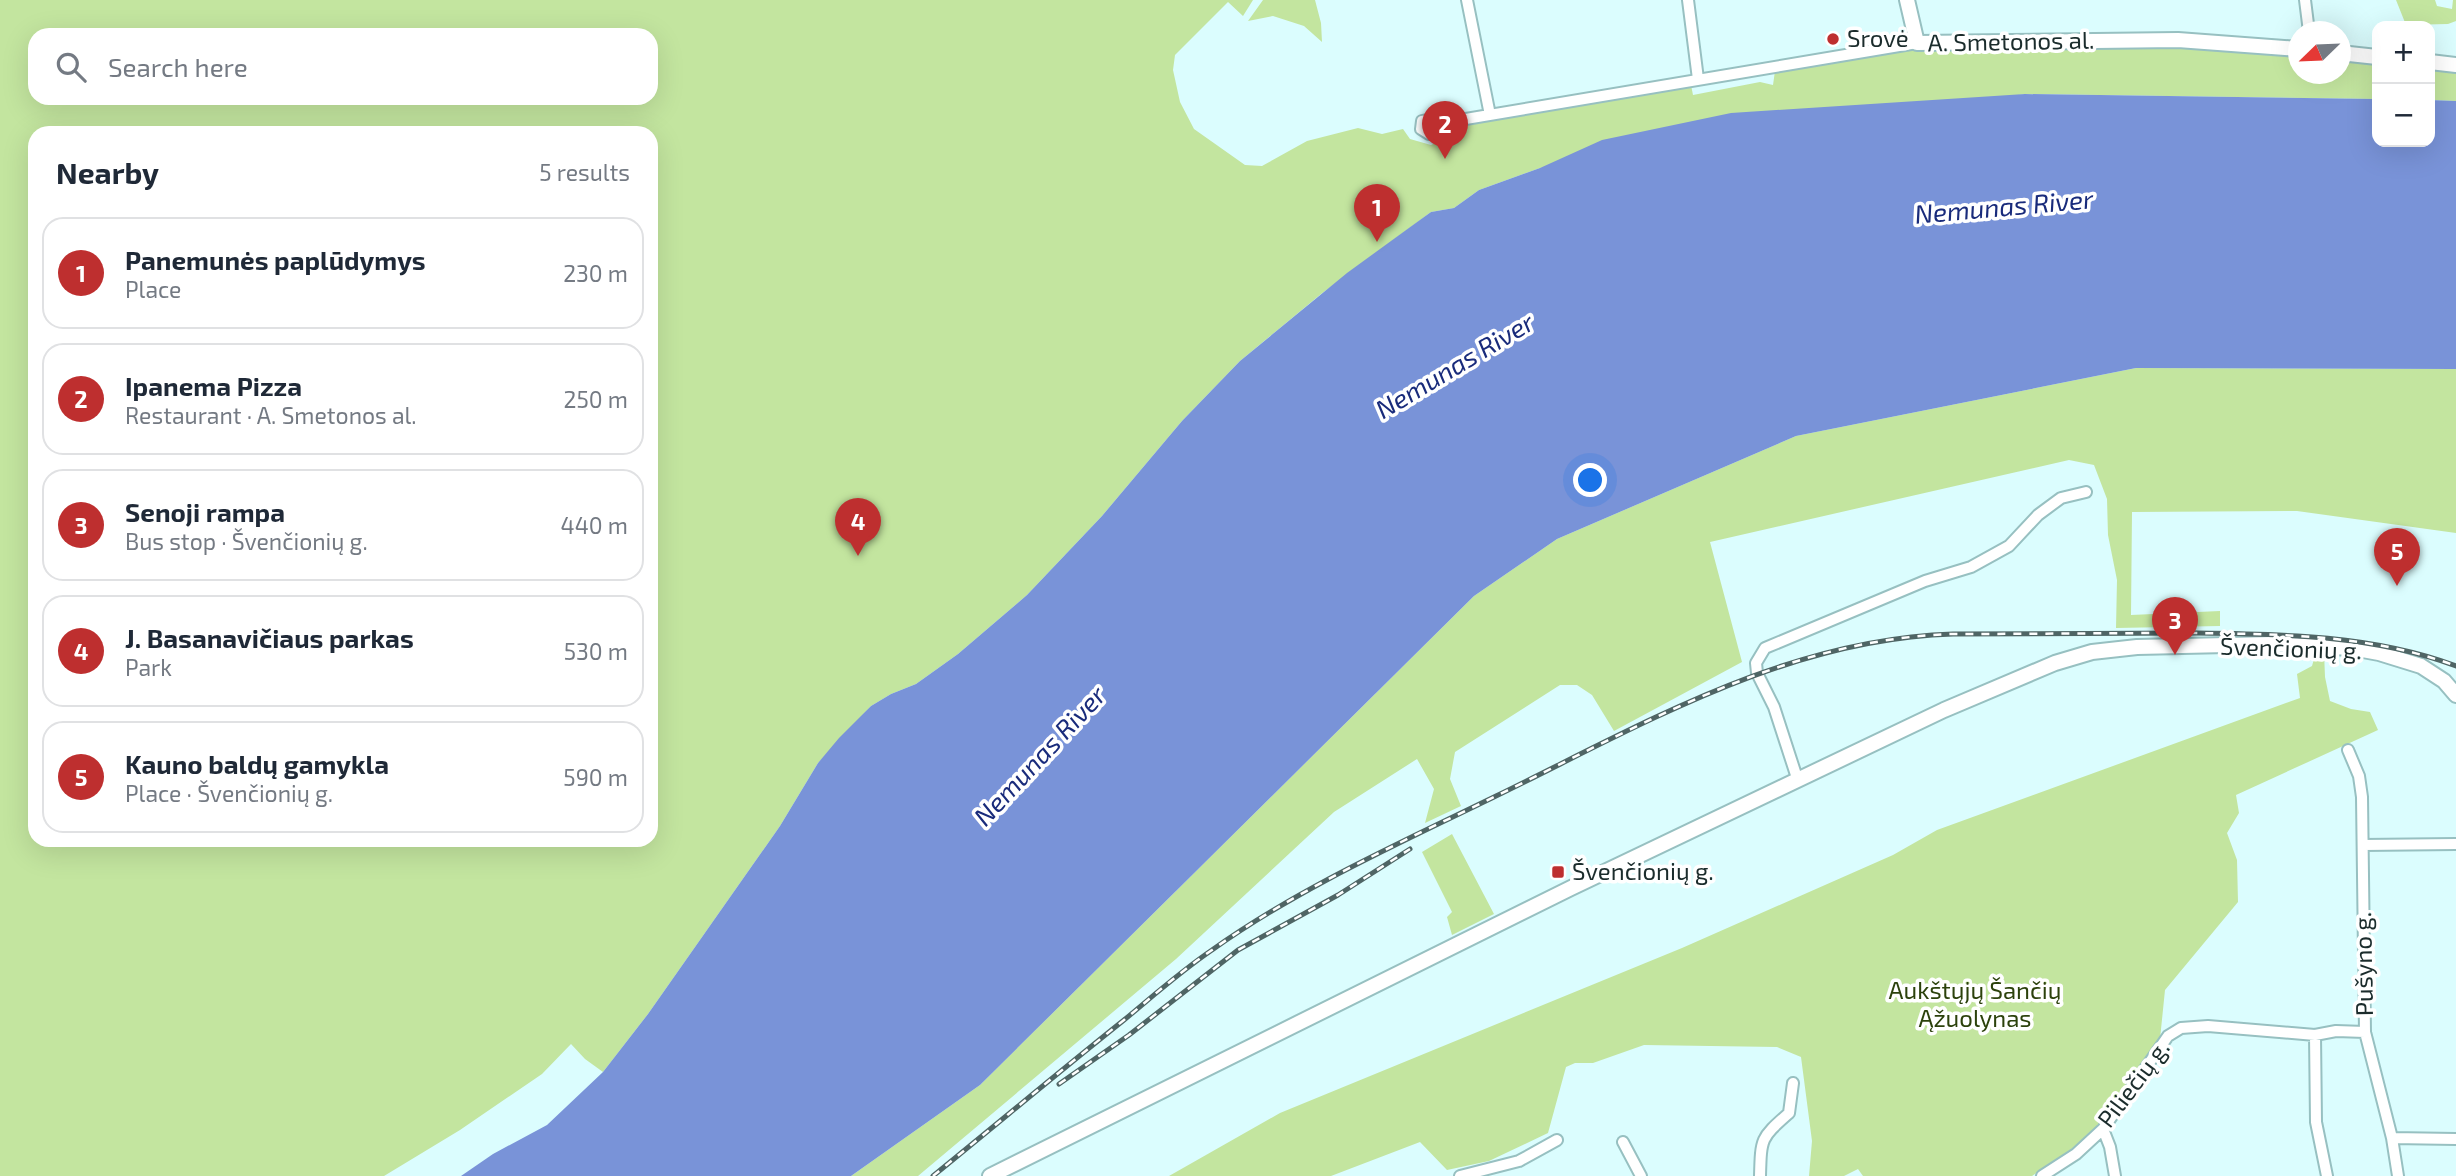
<!DOCTYPE html>
<html lang="en">
<head>
<meta charset="utf-8">
<style>
  body { margin:0; font-family:"Exo 2",sans-serif; background:#f6f6f7; color:#1f2937 }
  .controls { position:absolute; right:21px; top:21px; display:grid; overflow:hidden; border-radius:14px; box-shadow:0 7px 28px #0002 }
  .controls button { width:63px; height:63px; display:grid; place-items:center; padding:0; border:0; border-bottom:2px solid #e0e1e3; background:#fff; color:#1f2937; font:35px sans-serif }
  .compass { position:absolute; left:2288px; top:21px; width:63px; height:63px; border-radius:50%; background:#fff; box-shadow:0 7px 28px #0002; rotate:247deg }
  .you { position:absolute; left:1591px; top:481px; width:24px; height:24px; margin:-18px; border:5px solid #fff; border-radius:50%; background:#1a73e8; box-shadow:0 0 0 10px #1a73e833 }
  .badge { display:grid; place-items:center; width:46px; height:46px; border-radius:50%; background:#be2f2f; color:#fff; font-size:23px; font-weight:700 }
  .pin { position:absolute; translate:-50% -58px; filter:drop-shadow(0 2px 4px #0008) }
  .pin::after { content:''; position:absolute; top:37px; width:24px; height:21px; background:inherit; clip-path:polygon(0 0,100% 0,50% 100%) }
  .list { margin:0; padding:0; list-style:none }
  h2 { display:flex; justify-content:space-between; align-items:center; height:91px; margin:0; padding:0 28px; font-size:30px }
  h2 small { font-size:23px; font-weight:400; color:#747a83 }
  .list li { display:grid; grid-template-columns:46px 1fr auto; gap:21px; align-items:center; box-sizing:border-box; height:112px; margin:0 14px 14px; padding:0 14px; border:2px solid #e0e1e3; border-radius:21px }
  .list b { display:block; font-size:26px; white-space:nowrap }
  .list p { margin:0; font-size:23px; white-space:nowrap; color:#747a83 }
  .list em { font-size:23px; font-style:normal; color:#747a83 }
  .icon { flex:none; width:38px; height:38px; fill:none; stroke:currentColor; stroke-width:2; stroke-linecap:round; stroke-linejoin:round }
  .map { position:relative; flex:none; width:2456px; height:1176px; overflow:hidden }
  .search { position:absolute; background:#fff; box-shadow:0 7px 28px #0002; left:28px; top:28px; width:630px; height:77px; display:flex; align-items:center; gap:18px; box-sizing:border-box; padding:0 24px; border-radius:21px; color:#747a83; font-size:26px }
  .panel { position:absolute; background:#fff; box-shadow:0 7px 28px #0002; left:28px; top:126px; width:630px; height:721px; border-radius:21px }
  .map>svg:first-child { display:block }
  .green { fill:#c3e59f; fill-rule:evenodd }
  .water { fill:#7993d8 }
  .lines { fill:none; stroke-linecap:round; stroke-linejoin:round }
  .minor-casing { stroke:#97c0c1; stroke-width:14 }
  .tertiary-casing { stroke:#97c0c1; stroke-width:18 }
  .minor { stroke:#fff; stroke-width:10 }
  .tertiary { stroke:#fff; stroke-width:14 }
  .rail-casing { stroke:#4f6565; stroke-width:5 }
  .rail { stroke:#fff; stroke-width:2.5; stroke-dasharray:8; stroke-linecap:butt }
  .poi-dot { fill:#be2f2f; stroke:#fff; stroke-width:2.5 }
  .labels { text-anchor:middle; stroke-width:7; stroke-linejoin:round; paint-order:stroke }
  .poi-label { font-size:24px; fill:#1b2c2c; stroke:#fff; text-anchor:start }
  .street-label { font-size:24px; fill:#1b2c2c; stroke:#fff }
  .park-label { font-size:24px; fill:#2c420c; stroke:#fff }
  .water-label { font-size:26px; font-style:italic; fill:#192b7b; stroke:#fff }
</style>
</head>
<body>
<div class="map">
<svg width="2456" height="1176" viewBox="0 0 2456 1176">
  <rect width="100%" height="100%" fill="#dbfdfe"/>
  <path class="green" d="M 0,0 L 1253,0 L 1243,16 L 1228,2 L 1175,55 L 1173,70 L 1180,102 L 1194,129 L 1245,165 L 1262,166 L 1307,141 L 1358,128 L 1382,134 L 1403,129 L 1410,139 L 1431,145 L 1453,135 L 1452,128 L 1691,85 L 1693,95 L 1760,82 L 1773,85 L 1775,71 L 1922,49 L 2175,45 L 2298,54 L 2298,74 L 2340,74 L 2341,59 L 2377,63 L 2377,99 L 2025,94 L 1540,168 L 1479,190 L 1454,208 L 1431,212 L 1321,294 L 1240,361 L 1182,421 L 1102,516 L 1027,595 L 958,654 L 916,684 L 891,694 L 871,706 L 818,763 L 780,826 L 648,1014 L 603,1072 L 585,1059 L 571,1044 L 542,1074 L 460,1130 L 384,1176 L 0,1176 ZM 35,35 L 651,35 L 651,98 L 35,98 ZM 35,133 L 651,133 L 651,840 L 35,840 Z
    M 1263,0 L 1315,0 L 1321,23 L 1322,42 L 1304,26 L 1273,16 L 1248,21 Z
    M 2396,0 L 2435,0 L 2437,6 L 2452,9 L 2453,0 L 2456,0 L 2456,21 L 2448,24 L 2406,25 Z
    M 2430,69 L 2456,71 L 2456,101 L 2430,100 Z
    M 2136,368 L 2456,369 L 2456,533 L 2297,511 L 2132,512 L 2131,615 L 2220,611 L 2220,626 L 2116,628 L 2117,580 L 2108,535 L 2107,499 L 2094,465 L 2069,460 L 1710,542 L 1742,662 L 1614,731 L 1592,695 L 1577,685 L 1560,685 L 1455,752 L 1450,779 L 1461,806 L 1425,823 L 1434,789 L 1417,759 L 1334,812 L 1176,959 L 918,1176 L 851,1176 L 980,1085 L 1474,596 L 1557,539 L 1796,436 Z
    M 2316,652 L 2324,652 L 2325,677 L 2330,701 L 2351,709 L 2370,712 L 2378,730 L 2236,795 L 2239,813 L 2227,833 L 2237,860 L 2238,902 L 2165,990 L 2160,1039 L 2100,1123 L 2073,1148 L 2032,1176 L 1863,1176 L 1858,1169 L 1844,1176 L 1809,1176 L 1812,1141 L 1801,1057 L 1777,1047 L 1644,1045 L 1593,1063 L 1575,1063 L 1566,1067 L 1548,1133 L 1489,1161 L 1447,1170 L 1420,1142 L 1331,1176 L 1169,1176 L 1280,1113 L 1682,948 L 1893,855 L 1937,830 L 2300,698 L 2297,674 L 2312,666 Z
    M 1452,834 L 1494,914 L 1452,935 L 1447,917 L 1452,912 L 1422,852 Z"/>
  <path class="water" d="M 2025,94 L 2377,99 L 2377,142 L 2430,142 L 2430,100 L 2456,101 L 2456,369 L 2136,368 L 1796,436 L 1557,539 L 1474,596 L 980,1085 L 851,1176 L 461,1176 L 493,1154 L 547,1125 L 603,1072 L 648,1014 L 780,826 L 818,763 L 839,738 L 871,706 L 891,694 L 916,684 L 958,654 L 1027,595 L 1102,516 L 1182,421 L 1240,361 L 1347,273 L 1413,225 L 1431,212 L 1454,208 L 1479,190 L 1540,168 L 1602,140 L 1731,113 Z"/>
  <g class="lines">
    <defs>
      <path id="minor" d="M 1467,0 L 1490,115
        M 1688,0 L 1698,79
        M 2305,0 L 2309,32
        M 1436,124 L 1436,130 L 1429,134 L 1421,129 L 1422,121 L 1432,119 L 1436,124 L 1917,43
        M 2348,750 L 2359,776 L 2362,797 L 2365,1032 L 2392,1138 L 2398,1176
        M 1798,781 L 1774,707 L 1757,673 L 1756,663 L 1765,648 L 1925,581 L 1971,567 L 2009,546 L 2038,515 L 2061,498 L 2086,492
        M 2363,845 L 2456,844
        M 2315,1035 L 2316,1122 L 2327,1176
        M 2103,1129 L 2110,1147 L 2115,1176
        M 2392,1138 L 2456,1139
        M 1623,1142 L 1641,1176
        M 1460,1176 L 1519,1161 L 1557,1140
        M 1760,1176 C 1761,1137 1761,1138 1789,1113 L 1793,1083
        M 2042,1176 L 2076,1154 L 2103,1129 L 2168,1036 L 2181,1028 L 2208,1026 L 2315,1035 L 2336,1031 L 2365,1032"/>
      <path id="tertiary" d="M 1907,0 L 1917,43 L 2178,40 L 2298,49
        M 2340,53 L 2377,57
        M 2430,62 L 2456,65
        M 990,1176 L 1571,888 L 1944,710 L 2055,663 L 2092,652 L 2137,647 L 2273,644 L 2352,648 L 2379,653 L 2421,666 L 2444,681 L 2456,695"/>
    </defs>
    <use href="#minor" class="minor-casing"/>
    <use href="#tertiary" class="tertiary-casing"/>
    <use href="#minor" class="minor"/>
    <use href="#tertiary" class="tertiary"/>
    <defs>
      <path id="rail" d="M 1059,1084 L 1129,1035 L 1238,950 L 1338,895 L 1410,849
        M 933,1176 C 997,1124 1060,1071 1124,1020 C 1153,996 1181,971 1212,950 C 1299,888 1400,843 1496,796 C 1642,725 1786,639 1953,634 C 2031,634 2109,633 2188,633 C 2277,634 2371,634 2456,666"/>
    </defs>
    <use href="#rail" class="rail-casing"/>
    <use href="#rail" class="rail"/>
  </g>
  <g class="poi-dot">
    <circle cx="1833" cy="39" r="7"/>
    <rect x="1551" y="865" width="14" height="14" rx="3.5"/>
  </g>
  <g class="labels">
    <g class="poi-label">
      <text x="1847" y="47">Srovė</text>
      <text x="1572" y="880">Švenčionių g.</text>
    </g>
    <g class="street-label">
      <text transform="translate(2011 42) rotate(-1)" y="8">A. Smetonos al.</text>
      <text transform="translate(2291 649) rotate(2)" y="8">Švenčionių g.</text>
      <text transform="translate(2364 964) rotate(-91)" y="8">Pušyno g.</text>
      <text transform="translate(2134 1084) rotate(-53)" y="8">Piliečių g.</text>
    </g>
    <g class="park-label">
      <text x="1975" y="999">Aukštųjų Šančių<tspan x="1975" dy="28">Ąžuolynas</tspan></text>
    </g>
    <g class="water-label">
      <text transform="translate(2004 207) rotate(-5)" y="9">Nemunas River</text>
      <text transform="translate(1455 366) rotate(-31)" y="9">Nemunas River</text>
      <text transform="translate(1040 756) rotate(-47)" y="9">Nemunas River</text>
    </g>
  </g>
</svg>
<div class="controls">
<button>+</button>
<button>−</button>
</div>
<svg class="compass" viewBox="-18 -18 36 36"><path d="M0-13l5 13h-10z" fill="#e53935"/><path d="M0 13l5-13h-10z" fill="#747a83"/></svg>
<div class="you"></div>
<div class="pin badge" style="left:1377px;top:242px">1</div>
<div class="pin badge" style="left:1445px;top:159px">2</div>
<div class="pin badge" style="left:2175px;top:655px">3</div>
<div class="pin badge" style="left:858px;top:556px">4</div>
<div class="pin badge" style="left:2397px;top:586px">5</div>
<div class="search"><svg class="icon" aria-label="search" viewBox="0 0 24 24"><circle cx="10" cy="10" r="6"/><path d="M15 15l6 6"/></svg>Search here</div>
<section class="panel">
<h2>Nearby<small>5 results</small></h2>
<ul class="list">
<li><span class="badge">1</span><div><b>Panemunės paplūdymys</b><p>Place</p></div><em>230 m</em></li>
<li><span class="badge">2</span><div><b>Ipanema Pizza</b><p>Restaurant · A. Smetonos al.</p></div><em>250 m</em></li>
<li><span class="badge">3</span><div><b>Senoji rampa</b><p>Bus stop · Švenčionių g.</p></div><em>440 m</em></li>
<li><span class="badge">4</span><div><b>J. Basanavičiaus parkas</b><p>Park</p></div><em>530 m</em></li>
<li><span class="badge">5</span><div><b>Kauno baldų gamykla</b><p>Place · Švenčionių g.</p></div><em>590 m</em></li>
</ul>
</section>
</div>
</body>
</html>
